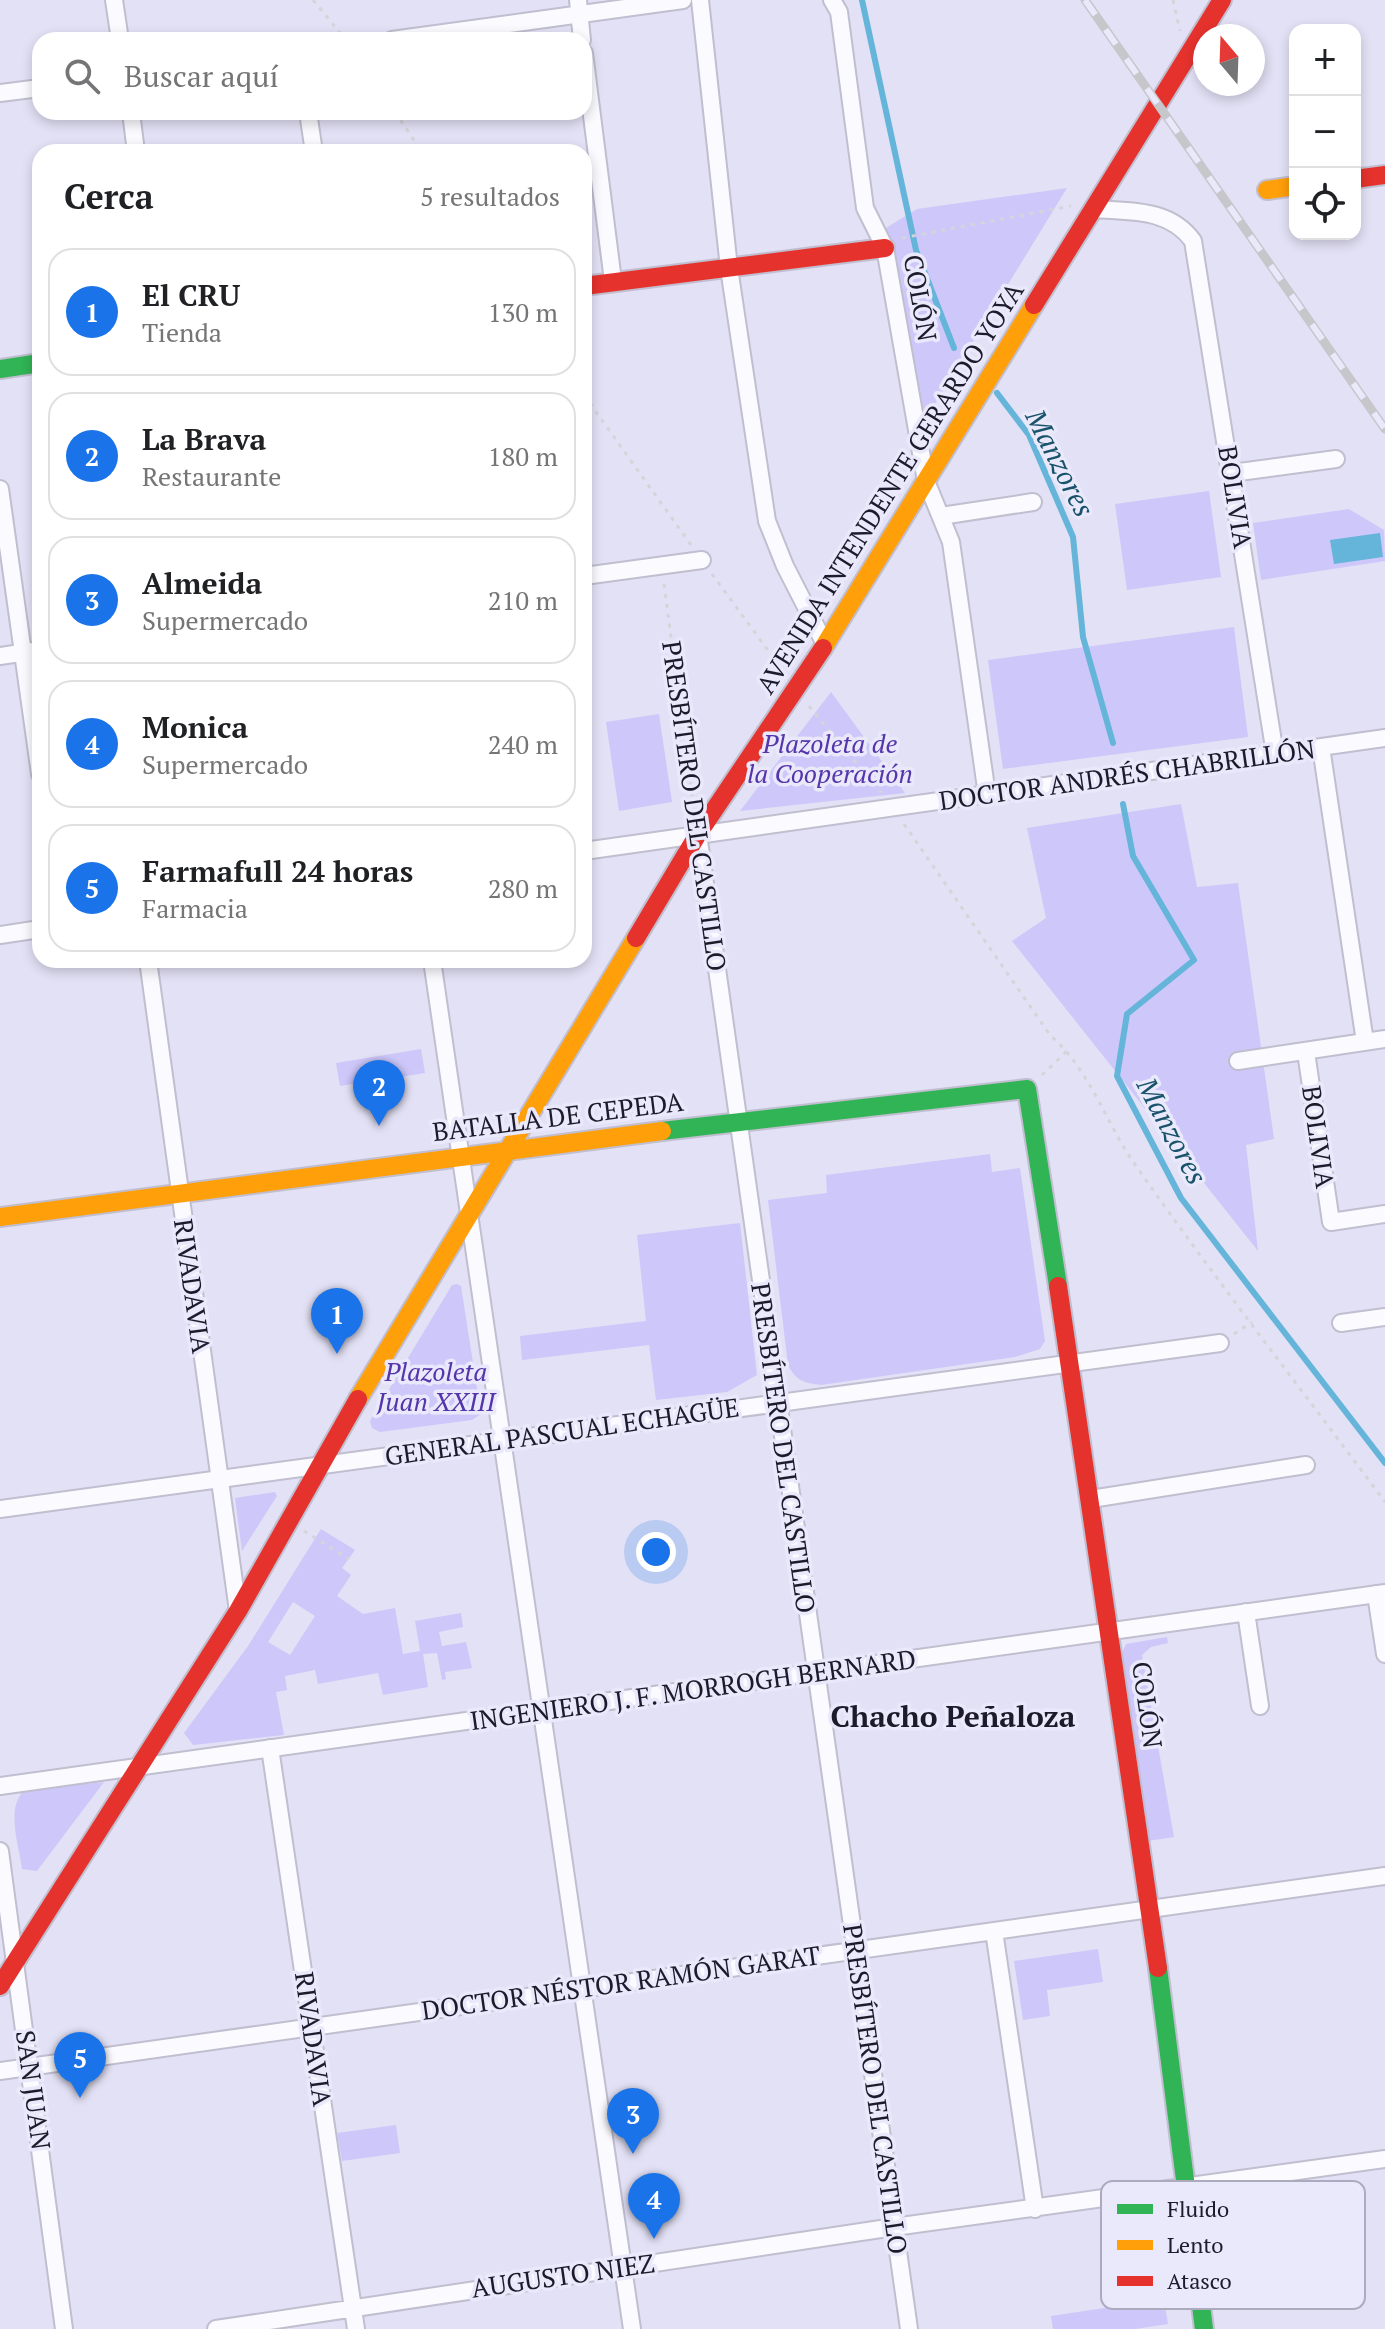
<!DOCTYPE html>
<html lang="es">
<head>
<meta charset="utf-8">
<style>
  body { margin:0; font-family:"PT Serif",serif; background:#f2f2f2; color:#202124 }
  .controls { position:absolute; right:24px; top:24px; display:grid; overflow:hidden; border-radius:16px; box-shadow:0 4px 12px #0003 }
  .controls button { width:72px; height:72px; display:grid; place-items:center; padding:0; border:0; border-bottom:2px solid #e0e0e0; background:#fff; color:#202124; font:40px sans-serif }
  .compass { position:absolute; left:1193px; top:24px; width:72px; height:72px; border-radius:50%; background:#fff; box-shadow:0 4px 12px #0003; rotate:341deg }
  .you { position:absolute; left:656px; top:1552px; width:28px; height:28px; margin:-20px; border:6px solid #fff; border-radius:50%; background:#1a73e8; box-shadow:0 0 0 12px #1a73e833 }
  .badge { display:grid; place-items:center; width:52px; height:52px; border-radius:50%; background:#1a73e8; color:#fff; font-size:26px; font-weight:700 }
  .pin { position:absolute; translate:-50% -66px; filter:drop-shadow(0 2px 4px #0008) }
  .pin::after { content:''; position:absolute; top:42px; width:28px; height:24px; background:inherit; clip-path:polygon(0 0,100% 0,50% 100%) }
  .list { margin:0; padding:0; list-style:none }
  h2 { display:flex; justify-content:space-between; align-items:center; height:104px; margin:0; padding:0 32px; font-size:34px }
  h2 small { font-size:26px; font-weight:400; color:#757577 }
  .list li { display:grid; grid-template-columns:52px 1fr auto; gap:24px; align-items:center; box-sizing:border-box; height:128px; margin:0 16px 16px; padding:0 16px; border:2px solid #e0e0e0; border-radius:24px }
  .list b { display:block; font-size:30px; white-space:nowrap }
  .list p { margin:0; font-size:26px; white-space:nowrap; color:#757577 }
  .list em { font-size:26px; font-style:normal; color:#757577 }
  .icon { flex:none; width:44px; height:44px; fill:none; stroke:currentColor; stroke-width:2; stroke-linecap:round; stroke-linejoin:round }
  .map { position:relative; flex:none; width:1385px; height:2329px; overflow:hidden }
  .search { position:absolute; background:#fff; box-shadow:0 4px 12px #0003; left:32px; top:32px; width:560px; height:88px; display:flex; align-items:center; gap:20px; box-sizing:border-box; padding:0 28px; border-radius:24px; color:#757577; font-size:30px }
  .panel { position:absolute; background:#fff; box-shadow:0 4px 12px #0003; left:32px; top:144px; width:560px; height:824px; border-radius:24px }
  .map>svg:first-child { display:block }
  .green { fill:#cdc7fa; fill-rule:evenodd }
  .water { fill:#65b4d9 }
  .lines { fill:none; stroke-linecap:round; stroke-linejoin:round }
  .stream { stroke:#65b4d9; stroke-width:6 }
  .street-casing { stroke:#c0becf; stroke-width:20 }
  .fast-casing { stroke:#c0becf; stroke-width:22 }
  .slow-casing { stroke:#c0becf; stroke-width:22 }
  .jam-casing { stroke:#c0becf; stroke-width:22 }
  .path { stroke:#d5d4da; stroke-width:3; stroke-dasharray:4 6; stroke-linecap:butt }
  .street { stroke:#fbfafe; stroke-width:16 }
  .fast { stroke:#30b455; stroke-width:18 }
  .slow { stroke:#ff9f0a; stroke-width:18 }
  .jam { stroke:#e5322d; stroke-width:18 }
  .rail-casing { stroke:#c6c6cb; stroke-width:9 }
  .rail { stroke:#eae8fb; stroke-width:6; stroke-dasharray:18; stroke-linecap:butt }
  .labels { text-anchor:middle; stroke-width:7; stroke-linejoin:round; paint-order:stroke }
  .street-label { font-size:26px; fill:#1d1b2b; stroke:#eae8fb }
  .park-label { font-size:26px; font-style:italic; fill:#5435aa; stroke:#eae8fb }
  .water-label { font-size:28px; font-style:italic; fill:#19536b; stroke:#eae8fb }
  .quarter-label { font-size:30px; font-weight:bold; fill:#1d1b2b; stroke:#eae8fb }
  .key { fill:#eae8fb; stroke:#acaabd; stroke-width:2 }
  .key-label { font-size:22px; fill:#1d1b2b }
</style>
</head>
<body>
<div class="map">
<svg width="1385" height="2329" viewBox="0 0 1385 2329">
  <rect width="100%" height="100%" fill="#e3e1f5"/>
  <path class="green" d="M 1067,188 L 919,430 L 886,228 L 917,209 Z
    M 1209,491 L 1221,577 L 1127,590 L 1115,504 Z
    M 1349,509 L 1384,530 L 1385,561 L 1261,580 L 1253,523 Z
    M 1234,627 L 1248,737 L 1003,769 L 988,660 Z
    M 831,692 L 905,793 L 740,811 Z
    M 659,714 L 672,802 L 619,811 L 606,722 Z
    M 1181,804 L 1197,887 L 1238,883 L 1274,1139 L 1246,1145 L 1258,1251 L 1012,941 L 1046,918 L 1027,828 Z
    M 421,1049 L 425,1073 L 340,1086 L 336,1063 Z
    M 990,1154 L 992,1172 L 1020,1168 L 1045,1341 L 1040,1349 L 1015,1357 L 821,1385 C 804,1383 796,1381 788,1365 L 768,1200 L 827,1193 L 826,1175 Z
    M 740,1223 L 757,1375 L 727,1392 L 656,1400 L 649,1345 L 522,1360 L 520,1336 L 646,1321 L 637,1235 Z
    M 457,1284 L 461,1286 L 481,1414 L 472,1420 L 380,1432 L 372,1428 L 370,1421 L 452,1285 Z
    M 275,1492 L 277,1496 L 242,1551 L 235,1498 Z
    M 321,1529 L 355,1550 L 342,1568 L 351,1575 L 337,1596 L 363,1614 L 395,1608 L 403,1654 L 420,1651 L 415,1621 L 461,1613 L 463,1627 L 439,1632 L 442,1646 L 466,1642 L 472,1668 L 445,1672 L 446,1679 L 442,1680 L 437,1653 L 423,1654 L 428,1687 L 383,1695 L 378,1673 L 318,1684 L 315,1670 L 285,1676 L 287,1690 L 276,1692 L 284,1735 L 193,1745 L 184,1733 L 248,1646 ZM 293,1602 L 315,1616 L 290,1655 L 268,1642 Z
    M 1167,1637 L 1168,1643 L 1151,1647 L 1142,1655 L 1174,1837 L 1148,1841 L 1122,1653 L 1126,1644 Z
    M 104,1782 L 37,1871 L 22,1869 C 19,1846 5,1806 25,1790 Z
    M 1098,1949 L 1103,1982 L 1047,1990 L 1050,2016 L 1023,2020 L 1014,1961 Z
    M 396,2125 L 400,2153 L 342,2161 L 337,2133 Z
    M 1164,2299 L 1168,2324 L 1135,2329 L 1053,2329 L 1051,2316 Z"/>
  <path class="water" d="M 1380,533 L 1383,557 L 1334,564 L 1330,540 Z"/>
  <g class="lines">
    <path class="stream" d="M 862,0 L 916,250 L 954,348
      M 997,393 L 1029,435 L 1073,537 L 1083,637 L 1113,743
      M 1123,804 L 1133,856 L 1194,960 L 1127,1014 L 1117,1076 L 1181,1198 L 1385,1463"/>
    <defs>
      <path id="street" d="M 114,0 L 120,40
        M 578,0 L 582,40
        M 700,0 L 729,268 L 767,521 L 785,566 L 825,644
        M 832,0 L 839,12 L 865,208 L 885,248 L 926,481 L 951,542 L 987,795
        M 392,40 L 683,0
        M 584,53 L 613,281
        M 0,93 L 40,88
        M 131,112 L 136,152
        M 308,112 L 314,152
        M 1094,209 C 1130,212 1169,208 1193,241 L 1275,754
        M 1232,473 L 1336,459
        M 0,489 L 40,774
        M 941,516 L 1033,502
        M 584,576 L 702,560
        M 0,656 L 40,650
        M 1321,747 L 1365,1042
        M 698,834 L 909,2329
        M 584,851 L 1385,738
        M 0,935 L 40,929
        M 148,960 L 238,1611
        M 432,960 L 632,2329
        M 1306,1052 L 1331,1222 L 1385,1214
        M 1238,1061 L 1385,1039
        M 1341,1323 L 1385,1317
        M 1091,1499 L 1306,1465
        M 0,1509 L 1220,1343
        M 1376,1594 L 1385,1654
        M 1246,1612 L 1260,1706
        M 270,1748 L 356,2329
        M 0,1786 L 1385,1593
        M 0,1851 L 64,2329
        M 994,1931 L 1035,2209
        M 0,2071 L 1385,1876
        M 216,2329 L 894,2227 L 1385,2159"/>
      <path id="fast" d="M 0,369 L 40,363
        M 662,1131 L 1027,1089 L 1058,1286
        M 1158,1968 L 1204,2329"/>
      <path id="slow" d="M 1267,190 L 1295,186
        M 823,648 L 1034,305
        M 0,1217 L 662,1131
        M 358,1399 L 636,938"/>
      <path id="jam" d="M 1355,179 L 1385,175
        M 584,286 L 885,248
        M 1034,305 L 1222,0
        M 636,938 L 698,834 L 823,648
        M 1058,1286 L 1158,1968
        M 0,1986 L 238,1611 L 358,1399"/>
    </defs>
    <use href="#street" class="street-casing"/>
    <use href="#fast" class="fast-casing"/>
    <use href="#slow" class="slow-casing"/>
    <use href="#jam" class="jam-casing"/>
    <path class="path" d="M 313,0 L 346,40
      M 1173,0 L 1180,31
      M 395,112 L 422,152
      M 902,238 L 1071,206
      M 584,395 L 691,545
      M 712,574 L 783,671
      M 664,584 L 693,803
      M 809,706 L 881,793
      M 904,824 L 1050,1035 C 1091,1071 1105,1122 1136,1166 C 1216,1280 1302,1390 1385,1502
      M 1042,1075 L 1068,1050
      M 1234,1334 L 1252,1322
      M 304,1531 L 349,1559"/>
    <use href="#street" class="street"/>
    <use href="#fast" class="fast"/>
    <use href="#slow" class="slow"/>
    <use href="#jam" class="jam"/>
    <defs>
      <path id="rail" d="M 1085,0 L 1385,429"/>
    </defs>
    <use href="#rail" class="rail-casing"/>
    <use href="#rail" class="rail"/>
  </g>
  <g class="labels">
    <g class="street-label">
      <text transform="translate(920 298) rotate(80)" y="9">COLÓN</text>
      <text transform="translate(890 488) rotate(-58)" y="9">AVENIDA INTENDENTE GERARDO YOYA</text>
      <text transform="translate(1235 497) rotate(81)" y="9">BOLIVIA</text>
      <text transform="translate(1127 775) rotate(-8)" y="9">DOCTOR ANDRÉS CHABRILLÓN</text>
      <text transform="translate(694 806) rotate(82)" y="9">PRESBÍTERO DEL CASTILLO</text>
      <text transform="translate(558 1117) rotate(-7)" y="9">BATALLA DE CEPEDA</text>
      <text transform="translate(1318 1137) rotate(82)" y="9">BOLIVIA</text>
      <text transform="translate(192 1286) rotate(82)" y="9">RIVADAVIA</text>
      <text transform="translate(562 1432) rotate(-8)" y="9">GENERAL PASCUAL ECHAGÜE</text>
      <text transform="translate(783 1448) rotate(82)" y="9">PRESBÍTERO DEL CASTILLO</text>
      <text transform="translate(693 1690) rotate(-8)" y="9">INGENIERO J. F. MORROGH BERNARD</text>
      <text transform="translate(1147 1705) rotate(82)" y="9">COLÓN</text>
      <text transform="translate(621 1983) rotate(-8)" y="9">DOCTOR NÉSTOR RAMÓN GARAT</text>
      <text transform="translate(313 2039) rotate(82)" y="9">RIVADAVIA</text>
      <text transform="translate(875 2089) rotate(82)" y="9">PRESBÍTERO DEL CASTILLO</text>
      <text transform="translate(33 2090) rotate(82)" y="9">SAN JUAN</text>
      <text transform="translate(563 2276) rotate(-8)" y="9">AUGUSTO NIEZ</text>
    </g>
    <g class="park-label">
      <text x="830" y="753">Plazoleta de<tspan x="830" dy="30">la Cooperación</tspan></text>
      <text x="436" y="1381">Plazoleta<tspan x="436" dy="30">Juan XXIII</tspan></text>
    </g>
    <g class="water-label">
      <text transform="translate(1060 463) rotate(63)" y="10">Manzores</text>
      <text transform="translate(1172 1131) rotate(62)" y="10">Manzores</text>
    </g>
    <g class="quarter-label">
      <text x="953" y="1727">Chacho Peñaloza</text>
    </g>
  </g>
  <rect x="1101" y="2181" width="264" height="128" rx="12" class="key"/>
  <rect x="1117" y="2204" width="36" height="10" fill="#30b455"/>
  <rect x="1117" y="2240" width="36" height="10" fill="#ff9f0a"/>
  <rect x="1117" y="2276" width="36" height="10" fill="#e5322d"/>
  <g class="key-label">
    <text x="1167" y="2217">Fluido</text>
    <text x="1167" y="2253">Lento</text>
    <text x="1167" y="2289">Atasco</text>
  </g>
</svg>
<div class="controls">
<button>+</button>
<button>−</button>
<button><svg class="icon" aria-label="locate" viewBox="0 0 24 24"><circle cx="12" cy="12" r="6"/><path d="M12 2v4M12 18v4M2 12h4M18 12h4"/></svg></button>
</div>
<svg class="compass" viewBox="-18 -18 36 36"><path d="M0-13l5 13h-10z" fill="#e53935"/><path d="M0 13l5-13h-10z" fill="#757577"/></svg>
<div class="you"></div>
<div class="pin badge" style="left:337px;top:1354px">1</div>
<div class="pin badge" style="left:379px;top:1126px">2</div>
<div class="pin badge" style="left:633px;top:2154px">3</div>
<div class="pin badge" style="left:654px;top:2239px">4</div>
<div class="pin badge" style="left:80px;top:2098px">5</div>
<div class="search"><svg class="icon" aria-label="search" viewBox="0 0 24 24"><circle cx="10" cy="10" r="6"/><path d="M15 15l6 6"/></svg>Buscar aquí</div>
<section class="panel">
<h2>Cerca<small>5 resultados</small></h2>
<ul class="list">
<li><span class="badge">1</span><div><b>El CRU</b><p>Tienda</p></div><em>130 m</em></li>
<li><span class="badge">2</span><div><b>La Brava</b><p>Restaurante</p></div><em>180 m</em></li>
<li><span class="badge">3</span><div><b>Almeida</b><p>Supermercado</p></div><em>210 m</em></li>
<li><span class="badge">4</span><div><b>Monica</b><p>Supermercado</p></div><em>240 m</em></li>
<li><span class="badge">5</span><div><b>Farmafull 24 horas</b><p>Farmacia</p></div><em>280 m</em></li>
</ul>
</section>
</div>
</body>
</html>
